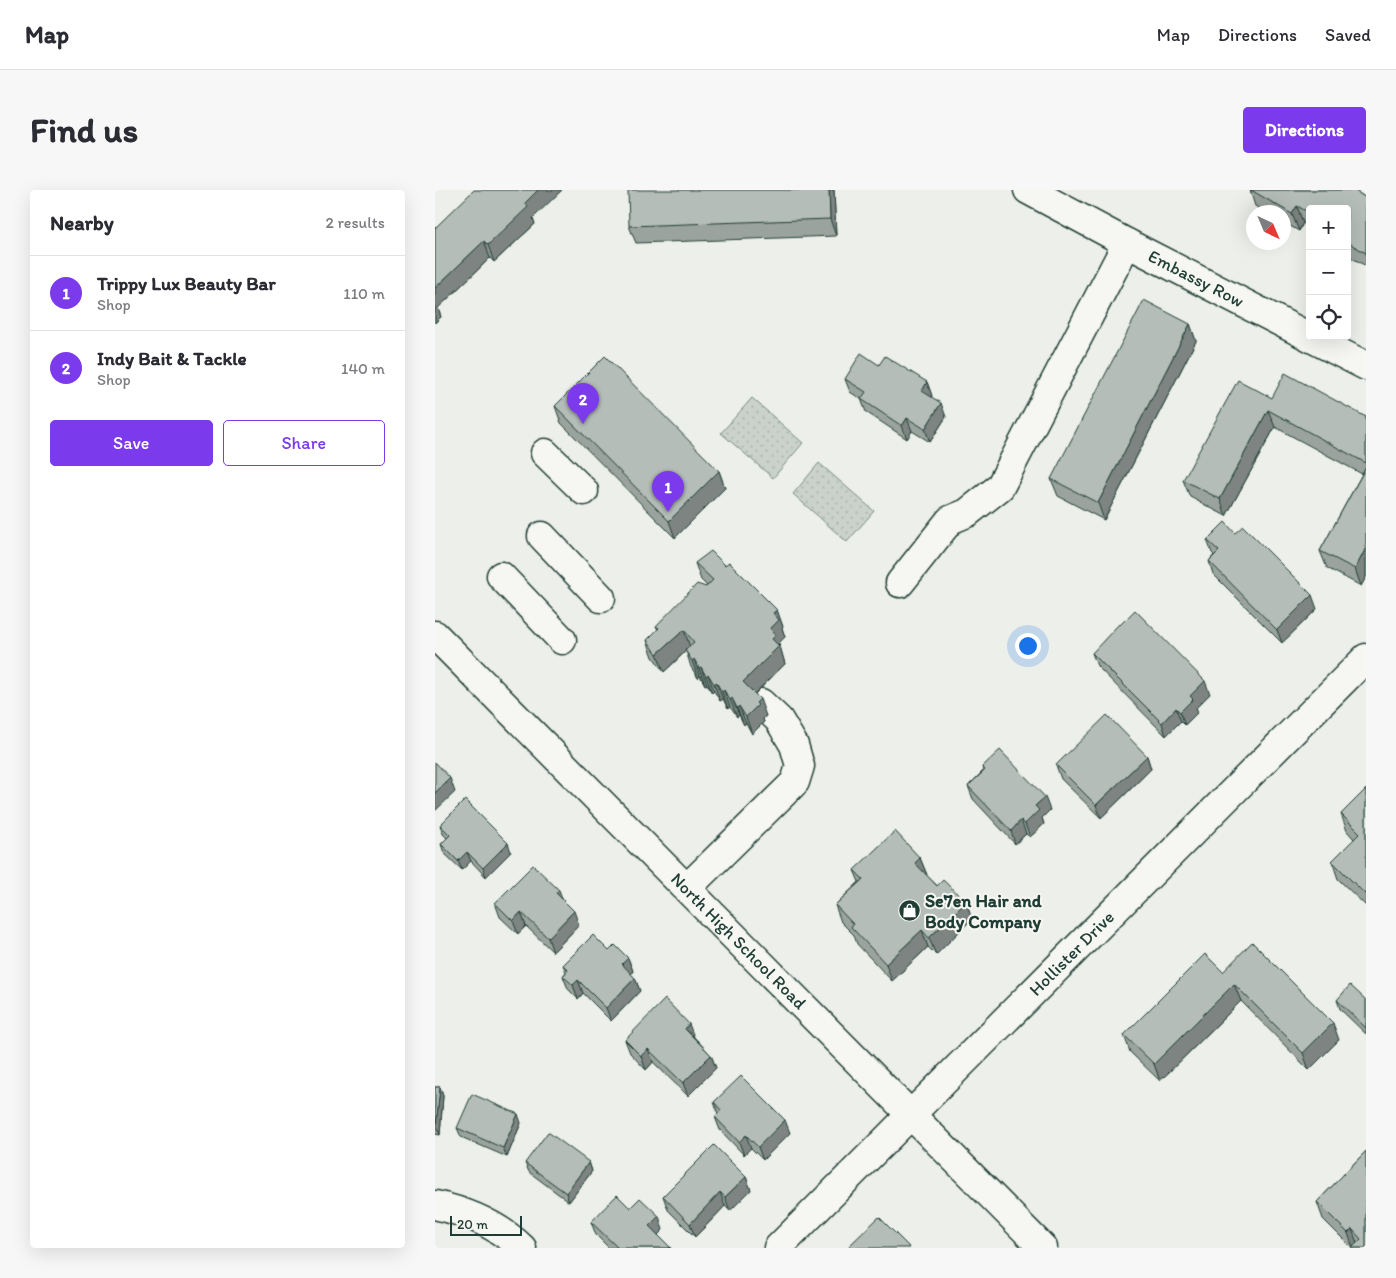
<!DOCTYPE html>
<html lang="en">
<head>
<meta charset="utf-8">
<style>
  body { margin:0; font-family:Itim,sans-serif; background:#f7f7f7; color:#2b2b33 }
  .controls { position:absolute; right:15px; top:15px; display:grid; overflow:hidden; border-radius:5px; box-shadow:0 5px 20px #0002 }
  .controls button { width:45px; height:45px; display:grid; place-items:center; padding:0; border:0; border-bottom:1px solid #e1e1e2; background:#fff; color:#2b2b33; font:25px sans-serif }
  .compass { position:absolute; left:811px; top:15px; width:45px; height:45px; border-radius:50%; background:#fff; box-shadow:0 5px 20px #0002; rotate:136deg }
  .scale { position:absolute; left:15px; bottom:12px; width:72px; box-sizing:border-box; padding-left:5px; border:2px solid #1f3d34; border-top:0; font-size:14px; line-height:18px; white-space:nowrap; color:#1f3d34; -webkit-text-stroke:4px #f6f6f2; paint-order:stroke }
  .you { position:absolute; left:592px; top:455px; width:18px; height:18px; margin:-12px; border:4px solid #fff; border-radius:50%; background:#1a73e8; box-shadow:0 0 0 8px #1a73e833 }
  .badge { display:grid; place-items:center; width:32px; height:32px; border-radius:50%; background:#7c3aed; color:#fff; font-size:16px; font-weight:700 }
  .pin { position:absolute; translate:-50% -41px; filter:drop-shadow(0 1px 2px #0008) }
  .pin::after { content:''; position:absolute; top:26px; width:18px; height:15px; background:inherit; clip-path:polygon(0 0,100% 0,50% 100%) }
  .list { margin:0; padding:0; list-style:none }
  h2 { display:flex; justify-content:space-between; align-items:center; height:65px; margin:0; padding:0 20px; font-size:21px }
  h2 small { font-size:16px; font-weight:400; color:#7c7c81 }
  .list li { display:grid; grid-template-columns:32px 1fr auto; gap:15px; align-items:center; box-sizing:border-box; height:75px; padding:0 20px; border-top:1px solid #e1e1e2 }
  .list b { display:block; font-size:19px; white-space:nowrap }
  .list p { margin:0; font-size:16px; white-space:nowrap; color:#7c7c81 }
  .list em { font-size:16px; font-style:normal; color:#7c7c81 }
  .actions { display:flex; gap:10px; padding:15px 20px }
  .actions a { flex:1; padding:11px 0; border:1px solid #7c3aed; border-radius:5px; text-align:center; font-size:18px; color:#7c3aed }
  .actions .main { background:#7c3aed; color:#fff }
  .icon { flex:none; width:28px; height:28px; fill:none; stroke:currentColor; stroke-width:2; stroke-linecap:round; stroke-linejoin:round }
  .map { position:relative; flex:none; width:931px; height:1058px; overflow:hidden; border-radius:5px }
  header { display:flex; align-items:center; gap:30px; box-sizing:border-box; height:70px; padding:0 25px; background:#fff; border-bottom:1px solid #e1e1e2 }
  header strong { font-size:24px }
  nav { display:flex; gap:28px; margin-inline-start:auto; font-size:18px }
  .intro { display:flex; align-items:center; justify-content:space-between; box-sizing:border-box; height:120px; padding:0 30px }
  h1 { margin:0; font-size:35px }
  .button { padding:12px 22px; border-radius:5px; background:#7c3aed; color:#fff; font-size:18px; font-weight:700 }
  main { display:flex; gap:30px; padding:0 30px }
  aside { flex:1; background:#fff; border-radius:5px; box-shadow:0 5px 20px #0002 }
  .map>svg:first-child { display:block }
  .park { fill:url(#park-dots); stroke:#758880 }
  .lines { fill:none; stroke-linecap:round; stroke-linejoin:round }
  .minor-casing { stroke:#1f3d34; stroke-width:31 }
  .minor { stroke:#f6f6f2; stroke-width:28 }
  .wall { fill:#9ba39e; stroke:#1f3d34 }
  .shaded-wall { fill:#7e8481; stroke:#1f3d34 }
  .building { fill:#b4bdb8; stroke:#1f3d34 }
  .labels { text-anchor:middle; stroke-width:4; stroke-linejoin:round; paint-order:stroke }
  .street-label { font-size:18px; fill:#1f3d34; stroke:#f6f6f2 }
  .poi-label { font-size:18px; font-weight:bold; fill:#1f3d34; stroke:#f6f6f2; text-anchor:start }
</style>
</head>
<body>
<header>
<strong>Map</strong>
<nav><a>Map</a><a>Directions</a><a>Saved</a></nav>
</header>
<div class="intro"><h1>Find us</h1><a class="button">Directions</a></div>
<main>
<aside>
<h2>Nearby<small>2 results</small></h2>
<ul class="list">
<li><span class="badge">1</span><div><b>Trippy Lux Beauty Bar</b><p>Shop</p></div><em>110 m</em></li>
<li><span class="badge">2</span><div><b>Indy Bait &amp; Tackle</b><p>Shop</p></div><em>140 m</em></li>
</ul>
<div class="actions"><a class="main">Save</a><a>Share</a></div>
</aside>
<div class="map">
<svg width="931" height="1058" viewBox="0 0 931 1058">
  <defs>
    <pattern id="park-dots" width="8" height="8" patternUnits="userSpaceOnUse" patternTransform="scale(1.25)"><rect width="8" height="8" fill="#cbd2cc"/><path d="M2 2h.1M6 6h.1" fill="none" stroke="#aeb5b0" stroke-width="1.8" stroke-linecap="round"/></pattern>
  </defs>
  <rect width="100%" height="100%" fill="#edefea"/>
  <filter id="ink" filterUnits="userSpaceOnUse"><feTurbulence type="fractalNoise" baseFrequency=".02" numOctaves="2"/><feDisplacementMap in="SourceGraphic" scale="10" xChannelSelector="R" yChannelSelector="G"/><feConvolveMatrix kernelMatrix="1 2 1 2 8 2 1 2 1" color-interpolation-filters="sRGB"/></filter>
  <g filter="url(#ink)">
    <path class="park" d="M 317,208 L 368,253 L 338,288 L 286,243 Z
      M 384,273 L 439,321 L 412,352 L 358,304 Z"/>
    <g class="lines">
      <defs>
        <g id="minor">
          <path id="s1" d="M 593,0 L 692,53 L 931,176"/>
          <path d="M 110,263 L 149,301"/>
          <path d="M 107,346 L 166,408"/>
          <path d="M 66,386 L 127,450"/>
          <path d="M 465,393 L 515,330 L 532,323 L 565,297 L 692,53"/>
          <path id="s2" d="M 0,445 L 608,1058"/>
          <path d="M 252,698 L 360,592 L 365,576 L 359,555 L 344,530 L 326,513"/>
          <path d="M 0,1015 C 32,1022 64,1036 87,1058"/>
          <path id="s3" d="M 343,1058 L 931,468"/>
        </g>
      </defs>
      <use href="#minor" class="minor-casing"/>
      <use href="#minor" class="minor"/>
    </g>
    <path class="wall" d="M 399,0 L 401,46 L 201,53 L 194,36 Z
      M 815,0 L 919,0 L 931,8 L 931,76 L 912,65 L 912,19 L 875,19 L 875,36 L 868,33 L 864,41 L 848,32 L 848,22 L 831,22 L 820,16 Z
      M 98,28 L 100,34 L 59,72 L 55,68 L 3,118 L 6,127 L 0,133 L 0,38 Z
      M 755,134 L 761,151 L 669,330 L 623,306 L 616,289 Z
      M 444,175 L 492,192 L 497,206 L 496,207 L 511,227 L 495,252 L 477,241 L 472,249 L 431,222 L 426,209 L 415,202 L 410,189 Z
      M 837,208 L 931,227 L 931,387 L 926,396 L 892,378 L 885,361 L 927,284 L 840,237 L 791,326 L 755,307 L 748,290 Z
      M 120,216 L 284,281 L 290,298 L 240,348 L 126,233 Z
      M 800,343 L 882,419 L 847,453 L 778,384 L 774,371 L 779,365 L 777,363 L 772,350 Z
      M 260,373 L 290,375 L 342,420 L 348,437 L 347,438 L 350,447 L 344,453 L 350,474 L 320,504 L 331,526 L 328,529 L 329,532 L 317,544 L 311,533 L 309,535 L 304,525 L 302,527 L 295,517 L 293,519 L 288,509 L 285,511 L 279,501 L 277,503 L 272,494 L 270,495 L 265,486 L 263,488 L 256,477 L 251,461 L 229,482 L 218,467 L 212,450 L 223,440 L 221,436 L 272,396 L 266,390 Z
      M 657,463 L 775,504 L 761,518 L 763,522 L 750,535 L 746,531 L 731,546 L 662,476 Z
      M 712,566 L 716,579 L 666,628 L 626,589 L 621,575 Z
      M 547,577 L 615,620 L 607,628 L 609,634 L 595,647 L 591,644 L 580,654 L 538,609 L 533,596 L 548,581 Z
      M 931,599 L 931,716 L 903,689 L 897,671 L 919,649 L 912,641 L 906,624 Z
      M 5,635 L 76,662 L 51,687 L 36,671 L 27,680 L 9,663 L 6,654 L 12,648 L 8,644 Z
      M 485,668 L 492,685 L 491,685 L 537,729 L 501,765 L 493,757 L 457,791 L 422,754 L 419,745 L 406,732 L 400,715 L 424,692 L 419,680 Z
      M 128,710 L 144,735 L 118,762 L 91,736 L 83,744 L 65,727 L 60,713 Z
      M 174,761 L 193,768 L 198,781 L 196,784 L 200,788 L 205,801 L 176,831 L 148,803 L 143,809 L 133,799 L 128,786 L 131,782 L 128,775 Z
      M 788,782 L 904,850 L 874,880 L 806,811 L 725,891 L 695,862 L 689,845 Z
      M 902,810 L 931,810 L 931,844 L 905,819 Z
      M 259,847 L 276,865 L 281,878 L 253,906 L 218,872 L 211,880 L 195,863 L 190,850 Z
      M 0,897 L 5,897 L 8,906 L 5,945 L 0,944 Z
      M 279,912 L 355,943 L 328,970 L 316,958 L 309,965 L 285,940 L 280,927 L 283,924 Z
      M 86,933 L 72,967 L 26,947 L 22,938 Z
      M 931,961 L 931,1058 L 917,1058 L 888,1029 L 882,1012 Z
      M 154,972 L 157,981 L 134,1012 L 94,982 L 90,973 Z
      M 311,987 L 316,1000 L 295,1021 L 290,1016 L 260,1047 L 233,1020 L 228,1006 Z
      M 195,1018 L 228,1040 L 223,1045 L 236,1058 L 174,1058 L 161,1045 L 156,1032 Z"/>
    <path class="shaded-wall" d="M 103,0 L 127,0 L 98,28 L 100,34 L 59,72 L 53,55 L 90,13 Z
      M 394,0 L 399,0 L 401,46 L 395,29 Z
      M 862,16 L 868,33 L 864,41 L 857,24 Z
      M 49,51 L 55,68 L 3,118 L 6,127 L 0,133 L 0,98 Z
      M 755,134 L 761,151 L 669,330 L 663,313 Z
      M 492,192 L 497,206 L 492,214 L 487,201 Z
      M 506,213 L 511,227 L 495,252 L 490,239 Z
      M 833,220 L 840,237 L 791,326 L 785,309 Z
      M 472,228 L 477,241 L 472,249 L 467,236 Z
      M 284,281 L 290,298 L 240,348 L 234,331 Z
      M 931,358 L 931,387 L 926,396 L 920,379 Z
      M 877,405 L 882,419 L 847,453 L 842,440 Z
      M 342,420 L 348,437 L 347,438 L 350,447 L 344,453 L 350,474 L 314,509 L 308,492 L 337,449 L 335,439 L 338,423 Z
      M 249,440 L 255,457 L 229,482 L 222,464 Z
      M 259,469 L 265,486 L 263,488 L 257,471 Z
      M 266,477 L 272,494 L 270,495 L 264,478 Z
      M 273,484 L 279,501 L 277,503 L 271,486 Z
      M 770,491 L 775,504 L 761,518 L 763,522 L 750,535 L 745,522 L 755,506 Z
      M 281,492 L 288,509 L 285,511 L 279,494 Z
      M 289,500 L 295,517 L 293,519 L 287,502 Z
      M 297,508 L 304,525 L 302,527 L 295,510 Z
      M 325,509 L 331,526 L 328,529 L 329,532 L 317,544 L 311,527 L 321,513 Z
      M 304,516 L 311,533 L 309,535 L 302,518 Z
      M 741,518 L 746,531 L 731,546 L 727,533 Z
      M 712,566 L 716,579 L 666,628 L 661,615 Z
      M 15,588 L 20,602 L 0,621 L 0,603 Z
      M 610,607 L 615,620 L 607,628 L 609,634 L 595,647 L 590,634 L 600,616 Z
      M 586,630 L 591,644 L 580,654 L 576,641 Z
      M 73,653 L 76,662 L 51,687 L 48,678 Z
      M 32,662 L 36,671 L 27,680 L 23,671 Z
      M 485,668 L 492,685 L 486,690 L 480,673 Z
      M 124,700 L 129,713 L 121,703 Z
      M 531,712 L 537,729 L 501,765 L 494,748 Z
      M 139,721 L 144,735 L 118,762 L 113,748 Z
      M 86,722 L 91,736 L 83,744 L 78,731 Z
      M 487,740 L 493,757 L 457,791 L 451,774 Z
      M 193,768 L 198,781 L 192,788 L 187,774 Z
      M 200,788 L 205,801 L 176,831 L 171,818 Z
      M 143,790 L 148,803 L 143,809 L 138,795 Z
      M 799,794 L 806,811 L 725,891 L 719,874 Z
      M 898,833 L 904,850 L 874,880 L 868,863 Z
      M 254,834 L 259,847 L 250,839 Z
      M 213,859 L 218,872 L 211,880 L 206,866 Z
      M 276,865 L 281,878 L 253,906 L 248,893 Z
      M 5,897 L 8,906 L 5,945 L 1,936 Z
      M 83,924 L 86,933 L 72,967 L 68,958 Z
      M 350,930 L 355,943 L 328,970 L 323,957 Z
      M 311,945 L 316,958 L 309,965 L 304,952 Z
      M 154,972 L 157,981 L 134,1012 L 131,1003 Z
      M 311,987 L 316,1000 L 295,1021 L 290,1007 Z
      M 285,1002 L 290,1016 L 260,1047 L 255,1034 Z
      M 224,1026 L 228,1040 L 219,1049 L 214,1036 Z
      M 917,1039 L 923,1056 L 918,1058 L 913,1043 Z"/>
    <path class="building" d="M 39,0 L 103,0 L 90,13 L 93,17 L 53,55 L 49,51 L 0,98 L 0,38 Z
      M 193,0 L 394,0 L 395,29 L 194,36 Z
      M 816,0 L 919,0 L 931,8 L 931,63 L 912,52 L 912,19 L 875,19 L 875,23 L 862,16 L 857,24 Z
      M 709,110 L 755,134 L 663,313 L 616,289 Z
      M 426,163 L 444,175 L 450,166 L 492,192 L 487,201 L 506,213 L 490,239 L 472,228 L 467,236 L 426,209 L 431,202 L 410,189 Z
      M 170,166 L 284,281 L 234,331 L 120,216 Z
      M 850,183 L 931,227 L 931,273 L 833,220 L 785,309 L 748,290 L 803,190 L 837,208 Z
      M 931,277 L 931,358 L 920,379 L 885,361 Z
      M 790,332 L 800,343 L 808,336 L 877,405 L 842,440 L 774,371 L 784,361 L 772,350 Z
      M 276,361 L 290,375 L 294,372 L 342,420 L 338,423 L 344,430 L 335,439 L 341,445 L 337,449 L 344,456 L 308,492 L 325,509 L 321,513 L 323,515 L 311,527 L 304,516 L 302,518 L 297,508 L 295,510 L 289,500 L 287,502 L 281,492 L 279,494 L 273,484 L 271,486 L 266,477 L 264,478 L 259,469 L 257,471 L 250,460 L 259,452 L 249,440 L 222,464 L 212,450 L 224,438 L 221,436 L 262,394 L 271,397 L 278,390 L 260,373 Z
      M 700,420 L 770,491 L 755,506 L 758,509 L 745,522 L 741,518 L 727,533 L 657,463 L 684,434 L 685,435 Z
      M 672,525 L 712,566 L 661,615 L 621,575 Z
      M 565,560 L 610,607 L 600,616 L 604,620 L 590,634 L 586,630 L 576,641 L 533,596 L 550,580 L 547,577 Z
      M 0,572 L 15,588 L 0,603 Z
      M 931,599 L 931,705 L 897,671 L 925,643 L 906,624 Z
      M 30,610 L 73,653 L 48,678 L 32,662 L 23,671 L 6,654 L 15,645 L 5,635 Z
      M 460,641 L 485,668 L 480,673 L 502,696 L 508,690 L 531,712 L 494,748 L 487,740 L 451,774 L 416,737 L 418,734 L 400,715 L 428,689 L 419,680 Z
      M 98,675 L 124,700 L 121,703 L 139,721 L 113,748 L 86,722 L 78,731 L 60,713 Z
      M 158,745 L 174,761 L 180,755 L 193,768 L 187,774 L 200,788 L 171,818 L 143,790 L 138,795 L 128,786 L 133,780 L 128,775 Z
      M 817,752 L 898,833 L 868,863 L 799,794 L 719,874 L 689,845 L 770,764 L 788,782 Z
      M 915,795 L 931,810 L 931,838 L 902,810 Z
      M 230,809 L 254,834 L 250,839 L 276,865 L 248,893 L 213,859 L 206,866 L 190,850 Z
      M 306,886 L 350,930 L 323,957 L 311,945 L 304,952 L 280,927 L 286,920 L 279,912 Z
      M 0,897 L 5,897 L 1,936 L 0,936 Z
      M 37,904 L 83,924 L 68,958 L 22,938 Z
      M 113,942 L 154,972 L 131,1003 L 90,973 Z
      M 279,955 L 311,987 L 290,1007 L 285,1002 L 255,1034 L 228,1006 Z
      M 931,961 L 931,1058 L 917,1058 L 926,1049 L 917,1039 L 913,1043 L 882,1012 Z
      M 182,1005 L 195,1018 L 205,1008 L 224,1026 L 214,1036 L 235,1057 L 234,1058 L 183,1058 L 156,1032 Z
      M 444,1027 L 475,1058 L 415,1058 L 414,1056 Z"/>
  </g>
  <defs>
    <symbol id="shop-disc" viewBox="-11 -11 22 22"><circle r="9.5" fill="#1f3d34" stroke="#f6f6f2"/><path d="M-5-2.5h2.3a2.7 3.5 0 0 1 5.4 0H5L5.5 6h-11ZM-1.5-2.5h3a1.5 2.3 0 0 0-3 0Z" fill="#fff"/></symbol>
  </defs>
  <g fill-rule="evenodd">
    <use href="#shop-disc" x="462" y="708" width="25" height="25"/>
  </g>
  <g class="labels">
    <g class="street-label">
      <text dy="6" stroke="none"><textPath href="#s1" startOffset="190">Embassy Row</textPath></text>
      <text dy="6" stroke="none"><textPath href="#s2" startOffset="431">North High School Road</textPath></text>
      <text dy="6" stroke="none"><textPath href="#s3" startOffset="416">Hollister Drive</textPath></text>
    </g>
    <g class="poi-label">
      <text x="490" y="717">Se7en Hair and<tspan x="490" dy="21">Body Company</tspan></text>
    </g>
  </g>
</svg>
<div class="controls">
<button>+</button>
<button>−</button>
<button><svg class="icon" aria-label="locate" viewBox="0 0 24 24"><circle cx="12" cy="12" r="6"/><path d="M12 2v4M12 18v4M2 12h4M18 12h4"/></svg></button>
</div>
<svg class="compass" viewBox="-18 -18 36 36"><path d="M0-13l5 13h-10z" fill="#e53935"/><path d="M0 13l5-13h-10z" fill="#7c7c81"/></svg>
<div class="scale">20 m</div>
<div class="you"></div>
<div class="pin badge" style="left:233px;top:322px">1</div>
<div class="pin badge" style="left:148px;top:234px">2</div>
</div>
</main>
</body>
</html>
